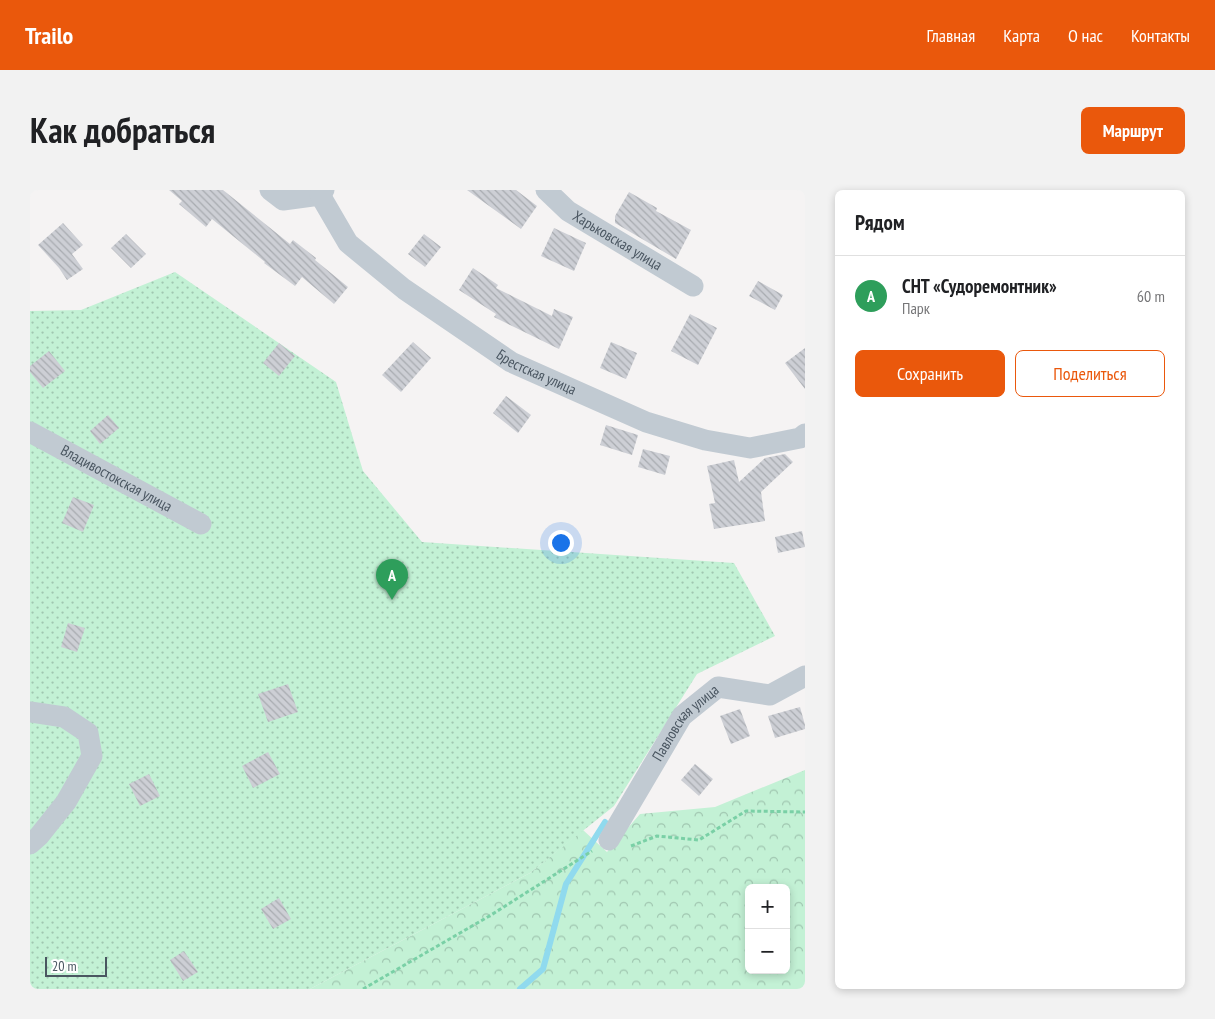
<!DOCTYPE html>
<html lang="ru">
<head>
<meta charset="utf-8">
<style>
  body { margin:0; font-family:"PT Sans Narrow",sans-serif; background:#f2f2f2; color:#202124 }
  .controls { position:absolute; right:15px; bottom:15px; display:grid; overflow:hidden; border-radius:8px; box-shadow:0 2px 8px #0003 }
  .controls button { width:45px; height:45px; display:grid; place-items:center; padding:0; border:0; border-bottom:1px solid #e0e0e0; background:#fff; color:#202124; font:25px sans-serif }
  .scale { position:absolute; left:15px; bottom:12px; width:62px; box-sizing:border-box; padding-left:5px; border:2px solid #4a5661; border-top:0; font-size:14px; line-height:18px; white-space:nowrap; color:#4a5661; -webkit-text-stroke:4px #fff; paint-order:stroke }
  .you { position:absolute; left:530px; top:352px; width:18px; height:18px; margin:-12px; border:4px solid #fff; border-radius:50%; background:#1a73e8; box-shadow:0 0 0 8px #1a73e833 }
  .badge { display:grid; place-items:center; width:32px; height:32px; border-radius:50%; background:#ea580c; color:#fff; font-size:16px; font-weight:700 }
  .pin { position:absolute; translate:-50% -41px; filter:drop-shadow(0 1px 2px #0008) }
  .pin::after { content:''; position:absolute; top:26px; width:18px; height:15px; background:inherit; clip-path:polygon(0 0,100% 0,50% 100%) }
  .list { margin:0; padding:0; list-style:none }
  h2 { display:flex; justify-content:space-between; align-items:center; height:65px; margin:0; padding:0 20px; font-size:21px }
  h2 small { font-size:16px; font-weight:400; color:#757577 }
  .list li { display:grid; grid-template-columns:32px 1fr auto; gap:15px; align-items:center; box-sizing:border-box; height:80px; padding:0 20px; border-top:1px solid #e0e0e0 }
  .list b { display:block; font-size:19px; white-space:nowrap }
  .list p { margin:0; font-size:16px; white-space:nowrap; color:#757577 }
  .list em { font-size:16px; font-style:normal; color:#757577 }
  .actions { display:flex; gap:10px; padding:15px 20px }
  .actions a { flex:1; padding:11px 0; border:1px solid #ea580c; border-radius:8px; text-align:center; font-size:18px; color:#ea580c }
  .actions .main { background:#ea580c; color:#fff }
  .map { position:relative; flex:none; width:775px; height:799px; overflow:hidden; border-radius:8px }
  header { display:flex; align-items:center; gap:30px; box-sizing:border-box; height:70px; padding:0 25px; background:#ea580c; color:#fff }
  header strong { font-size:24px }
  nav { display:flex; gap:28px; margin-inline-start:auto; font-size:18px }
  .intro { display:flex; align-items:center; justify-content:space-between; box-sizing:border-box; height:120px; padding:0 30px }
  h1 { margin:0; font-size:35px }
  .button { padding:12px 22px; border-radius:8px; background:#ea580c; color:#fff; font-size:18px; font-weight:700 }
  main { display:flex; gap:30px; padding:0 30px }
  aside { flex:1; background:#fff; border-radius:8px; box-shadow:0 2px 8px #0003 }
  .map>svg:first-child { display:block }
  .forest { fill:url(#forest-crowns); fill-rule:evenodd }
  .garden { fill:url(#garden-dots) }
  .lines { fill:none; stroke-linecap:round; stroke-linejoin:round }
  .stream { stroke:#90daee; stroke-width:6 }
  .building { fill:url(#building-back-hatch) }
  .path { stroke:#7ad0a6; stroke-width:3; stroke-dasharray:4 2.5; stroke-linecap:butt }
  .minor { stroke:#c1cad2; stroke-width:21 }
  .labels { text-anchor:middle; stroke-width:5; stroke-linejoin:round; paint-order:stroke }
  .street-label { font-size:15px; fill:#4a5661; stroke:#fff }
</style>
</head>
<body>
<header>
<strong>Trailo</strong>
<nav><a>Главная</a><a>Карта</a><a>О нас</a><a>Контакты</a></nav>
</header>
<div class="intro"><h1>Как добраться</h1><a class="button">Маршрут</a></div>
<main>
<div class="map">
<svg width="775" height="799" viewBox="0 0 775 799">
  <defs>
    <pattern id="forest-crowns" width="20" height="18" patternUnits="userSpaceOnUse" patternTransform="scale(1.25)"><rect width="20" height="18" fill="#c3f1d5"/><path d="M2 6a3 3 0 1 1 6 0M12 15a3 3 0 1 1 6 0" fill="none" stroke="#a0c6b0"/></pattern>
    <pattern id="garden-dots" width="8" height="8" patternUnits="userSpaceOnUse" patternTransform="scale(1.25)"><rect width="8" height="8" fill="#c3f1d5"/><path d="M2 2h.1M6 6h.1" fill="none" stroke="#a0c6b0" stroke-width="1.8" stroke-linecap="round"/></pattern>
    <pattern id="building-back-hatch" width="6" height="6" patternUnits="userSpaceOnUse" patternTransform="scale(1.25)"><rect width="6" height="6" fill="#cdcfd5"/><path d="M-1 5l2 2M0 0l6 6M5-1l2 2" fill="none" stroke="#a8abb0"/></pattern>
  </defs>
  <rect width="100%" height="100%" fill="#f5f3f3"/>
  <path class="forest" d="M 775,580 L 775,799 L 280,799 L 500,683 L 553,640 L 577,662 L 610,624 L 685,617 ZM 719,698 L 756,698 L 756,780 L 719,780 Z"/>
  <path class="garden" d="M 145,82 L 306,192 L 333,281 L 392,352 L 704,373 L 745,446 L 667,484 L 584,616 L 500,683 L 280,799 L 0,799 L 0,121 L 51,120 Z"/>
  <g class="lines">
    <path class="stream" d="M 490,799 L 513,779 L 536,694 L 575,632"/>
  </g>
  <path class="building" d="M 139,0 L 193,0 L 260,54 L 263,50 L 286,68 L 285,70 L 318,97 L 304,114 L 272,87 L 265,96 L 234,73 L 235,72 L 182,29 L 176,37 L 149,14 L 152,11 Z
    M 437,0 L 486,0 L 507,16 L 491,39 Z
    M 599,2 L 627,18 L 626,21 L 661,40 L 646,69 L 585,33 L 585,26 Z
    M 33,33 L 53,55 L 42,64 L 53,79 L 37,90 L 29,78 L 8,55 Z
    M 524,38 L 556,53 L 544,81 L 511,66 Z
    M 96,44 L 116,64 L 101,78 L 81,58 Z
    M 394,44 L 411,57 L 395,77 L 378,64 Z
    M 443,78 L 468,95 L 466,98 L 522,126 L 524,119 L 543,127 L 529,159 L 464,127 L 466,124 L 429,100 Z
    M 728,91 L 753,105 L 745,120 L 719,106 Z
    M 660,124 L 687,138 L 668,175 L 641,161 Z
    M 383,152 L 401,168 L 371,202 L 352,185 Z
    M 581,152 L 607,163 L 596,189 L 570,178 Z
    M 249,153 L 265,166 L 249,186 L 233,173 Z
    M 775,158 L 775,199 L 755,173 Z
    M 19,161 L 35,181 L 13,198 L 0,182 L 0,176 Z
    M 476,206 L 501,225 L 488,243 L 463,223 Z
    M 78,225 L 89,238 L 70,254 L 60,241 Z
    M 576,235 L 608,245 L 602,265 L 570,255 Z
    M 613,259 L 640,266 L 635,285 L 608,277 Z
    M 755,264 L 763,272 L 731,302 L 735,331 L 684,339 L 679,314 L 685,313 L 677,276 L 704,270 L 709,292 L 735,268 Z
    M 43,307 L 64,315 L 53,342 L 32,333 Z
    M 772,341 L 775,357 L 748,363 L 745,347 Z
    M 38,433 L 55,438 L 47,462 L 31,457 Z
    M 258,494 L 268,522 L 238,532 L 228,504 Z
    M 770,517 L 775,535 L 775,539 L 745,548 L 738,526 Z
    M 710,519 L 720,546 L 701,554 L 690,526 Z
    M 238,562 L 250,584 L 223,598 L 212,576 Z
    M 665,574 L 683,589 L 669,606 L 651,590 Z
    M 119,584 L 130,606 L 110,616 L 99,594 Z
    M 249,708 L 261,729 L 243,739 L 231,719 Z
    M 154,761 L 168,782 L 153,791 L 140,770 Z"/>
  <g class="lines">
    <path class="path" d="M 601,656 L 627,646 L 669,650 L 716,621 L 775,622
      M 333,799 L 461,725 L 562,661"/>
    <g class="minor">
      <path d="M 240,0 L 253,10 L 290,5 L 294,0"/>
      <path id="s1" d="M 516,0 L 538,21 L 663,96"/>
      <path id="s2" d="M 290,5 L 318,53 L 374,99 L 481,172 L 616,232 L 675,250 L 720,258 L 770,248 L 775,244"/>
      <path id="s3" d="M 0,242 L 171,334"/>
      <path d="M 0,522 L 34,527 L 58,543 L 62,566 L 36,612 L 9,646 L 0,654"/>
      <path id="s4" d="M 579,650 L 652,526 L 688,497 L 740,505 L 775,486"/>
    </g>
  </g>
  <g class="labels">
    <g class="street-label">
      <text dy="5" stroke="none"><textPath href="#s1" startOffset="88">Харьковская улица</textPath></text>
      <text dy="5" stroke="none"><textPath href="#s2" startOffset="285">Брестская улица</textPath></text>
      <text dy="5" stroke="none"><textPath href="#s3" startOffset="98">Владивостокская улица</textPath></text>
      <text dy="5" stroke="none"><textPath href="#s4" startOffset="141">Павловская улица</textPath></text>
    </g>
  </g>
</svg>
<div class="controls">
<button>+</button>
<button>−</button>
</div>
<div class="scale">20 m</div>
<div class="you"></div>
<div class="pin badge" style="left:362px;top:410px;background:#2e9e5b">A</div>
</div>
<aside>
<h2>Рядом<small></small></h2>
<ul class="list">
<li><span class="badge" style="background:#2e9e5b">A</span><div><b>СНТ «Судоремонтник»</b><p>Парк</p></div><em>60 m</em></li>
</ul>
<div class="actions"><a class="main">Сохранить</a><a>Поделиться</a></div>
</aside>
</main>
</body>
</html>
